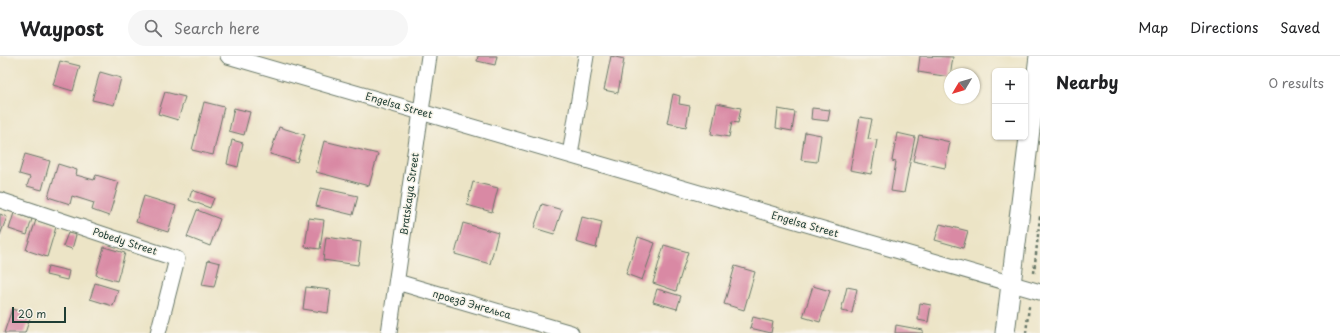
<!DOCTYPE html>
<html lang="en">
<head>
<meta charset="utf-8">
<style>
  body { margin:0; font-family:"Playpen Sans",sans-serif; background:#f6f6f6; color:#202124 }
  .controls { position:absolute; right:12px; top:12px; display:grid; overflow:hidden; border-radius:6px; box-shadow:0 1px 3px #0004 }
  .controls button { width:36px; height:36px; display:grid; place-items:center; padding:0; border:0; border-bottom:1px solid #e0e0e0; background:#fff; color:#202124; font:20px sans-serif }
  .compass { position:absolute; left:944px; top:12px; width:36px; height:36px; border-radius:50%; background:#fff; box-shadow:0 1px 3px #0004; rotate:232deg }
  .scale { position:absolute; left:12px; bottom:10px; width:54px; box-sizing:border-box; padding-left:4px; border:2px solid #1f3d34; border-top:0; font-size:11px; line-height:14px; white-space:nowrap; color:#1f3d34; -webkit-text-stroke:3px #f7f3e8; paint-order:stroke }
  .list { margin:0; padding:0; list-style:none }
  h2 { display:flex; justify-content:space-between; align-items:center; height:52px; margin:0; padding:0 16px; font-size:17px }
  h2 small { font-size:13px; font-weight:400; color:#757577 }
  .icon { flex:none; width:22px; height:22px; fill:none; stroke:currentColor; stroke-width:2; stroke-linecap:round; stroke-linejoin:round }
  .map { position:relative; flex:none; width:1040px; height:277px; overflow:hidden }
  header { display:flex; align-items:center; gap:24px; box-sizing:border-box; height:56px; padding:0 20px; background:#fff; border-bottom:1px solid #e0e0e0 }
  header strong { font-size:19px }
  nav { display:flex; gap:22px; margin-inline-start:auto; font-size:14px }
  .search { width:280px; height:36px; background:#f6f6f6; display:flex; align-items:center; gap:10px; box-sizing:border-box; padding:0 14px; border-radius:22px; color:#757577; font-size:15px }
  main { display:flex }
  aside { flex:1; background:#fff }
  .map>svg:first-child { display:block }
  .building { fill:#d989a4 }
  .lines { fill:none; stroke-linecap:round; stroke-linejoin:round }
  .minor-casing { stroke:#677767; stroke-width:17 }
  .tertiary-casing { stroke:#677767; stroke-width:21 }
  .path { stroke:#677767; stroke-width:2.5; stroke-dasharray:3 3; stroke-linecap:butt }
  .minor { stroke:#fff; stroke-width:15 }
  .tertiary { stroke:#fff; stroke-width:19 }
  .labels { text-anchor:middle; stroke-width:3; stroke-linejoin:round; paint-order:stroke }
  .street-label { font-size:10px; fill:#1f3d34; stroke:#f7f3e8 }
</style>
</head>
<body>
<header>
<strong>Waypost</strong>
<div class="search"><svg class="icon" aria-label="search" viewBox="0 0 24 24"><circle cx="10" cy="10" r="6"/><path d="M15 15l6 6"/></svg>Search here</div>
<nav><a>Map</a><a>Directions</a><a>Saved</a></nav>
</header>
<main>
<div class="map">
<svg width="1040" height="277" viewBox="0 0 1040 277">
  <rect width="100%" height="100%" fill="#f7f3e8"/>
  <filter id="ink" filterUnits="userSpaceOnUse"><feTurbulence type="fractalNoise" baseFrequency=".025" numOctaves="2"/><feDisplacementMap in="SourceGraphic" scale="8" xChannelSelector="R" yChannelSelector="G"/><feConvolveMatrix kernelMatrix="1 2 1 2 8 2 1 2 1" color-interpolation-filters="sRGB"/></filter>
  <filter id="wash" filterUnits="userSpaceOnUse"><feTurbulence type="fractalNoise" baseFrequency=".012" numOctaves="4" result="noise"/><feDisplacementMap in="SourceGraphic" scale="16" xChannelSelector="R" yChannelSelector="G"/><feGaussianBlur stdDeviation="0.9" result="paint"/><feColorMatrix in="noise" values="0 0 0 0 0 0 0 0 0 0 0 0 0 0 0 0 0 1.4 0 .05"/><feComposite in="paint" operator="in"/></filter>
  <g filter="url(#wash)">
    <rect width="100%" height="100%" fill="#ece4c6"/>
    <g id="blocks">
      <path class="building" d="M 478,0 L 497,0 L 495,9 L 477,5 Z
        M 611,0 L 624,3 L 618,37 L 604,34 Z
        M 920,0 L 953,1 L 950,21 L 918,16 Z
        M 60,5 L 80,10 L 73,35 L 53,29 Z
        M 100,16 L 121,22 L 114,49 L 92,44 Z
        M 165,36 L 185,41 L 178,64 L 158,58 Z
        M 673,38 L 680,40 L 679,48 L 690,50 L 686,71 L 667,67 Z
        M 204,46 L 224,51 L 213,99 L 192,94 Z
        M 717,47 L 741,52 L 738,67 L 732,66 L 729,81 L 711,78 Z
        M 234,52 L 250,56 L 244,79 L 229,75 Z
        M 812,52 L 830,54 L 828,65 L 811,63 Z
        M 778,53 L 795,56 L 792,75 L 776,72 Z
        M 860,61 L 872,63 L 868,83 L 877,84 L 871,118 L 850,114 Z
        M 279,71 L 305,79 L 297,106 L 270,98 Z
        M 805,76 L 821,79 L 817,106 L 801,104 Z
        M 897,77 L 915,81 L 904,137 L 891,135 L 896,106 L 892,105 Z
        M 919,79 L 950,86 L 945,112 L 913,105 Z
        M 232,84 L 243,87 L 238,111 L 227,108 Z
        M 324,85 L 378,98 L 369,130 L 316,116 Z
        M 25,98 L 50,105 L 42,134 L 27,130 L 30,121 L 19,118 Z
        M 58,108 L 77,114 L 76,119 L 94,124 L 96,119 L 119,126 L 109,160 L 92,154 L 94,147 L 72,140 L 70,148 L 48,141 Z
        M 473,126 L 498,132 L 492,156 L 467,149 Z
        M 321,132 L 358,140 L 353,159 L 316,150 Z
        M 192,134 L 214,142 L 210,152 L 189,144 Z
        M 144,140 L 176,150 L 168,176 L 136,166 Z
        M 542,148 L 562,154 L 554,178 L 534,172 Z
        M 197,154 L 220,163 L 210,190 L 187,181 Z
        M 14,157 L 32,163 L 27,179 L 9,173 Z
        M 0,158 L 7,161 L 0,179 Z
        M 582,161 L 602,166 L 596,192 L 576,186 Z
        M 309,162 L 324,164 L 320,193 L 305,191 Z
        M 36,164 L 56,171 L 47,201 L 26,194 Z
        M 463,167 L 498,177 L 490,208 L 455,198 Z
        M 940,168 L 968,175 L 963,192 L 935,184 Z
        M 68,177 L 76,179 L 72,193 L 63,190 Z
        M 326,181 L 361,186 L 358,209 L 323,204 Z
        M 638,181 L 655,187 L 642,224 L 626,218 Z
        M 664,189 L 688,196 L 676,235 L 653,227 Z
        M 104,191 L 125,197 L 117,225 L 96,219 Z
        M 208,204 L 220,207 L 214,231 L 202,229 Z
        M 48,210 L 69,215 L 67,224 L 46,219 Z
        M 735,210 L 755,216 L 744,254 L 724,248 Z
        M 95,227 L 118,234 L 113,250 L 90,243 Z
        M 813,230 L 830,235 L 820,266 L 803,261 Z
        M 306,231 L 331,234 L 328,257 L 303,253 Z
        M 847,231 L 857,233 L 852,257 L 841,255 Z
        M 657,233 L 681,240 L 677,253 L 653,246 Z
        M 920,247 L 931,249 L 928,266 L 918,264 Z
        M 12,253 L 31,259 L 25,277 L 4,277 Z
        M 753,261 L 773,266 L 771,277 L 750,272 Z
        M 896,269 L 923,274 L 923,277 L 895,277 Z"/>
    </g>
  </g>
  <g filter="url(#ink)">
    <use href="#blocks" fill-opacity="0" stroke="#677767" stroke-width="1"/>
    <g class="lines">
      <defs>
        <path id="minor" d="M 228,0 L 1040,236
          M 570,99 L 586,0
          M 0,144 L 177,203 L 158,277
          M 397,226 L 571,277
          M 389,277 L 429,0"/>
        <path id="tertiary" d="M 1005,277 L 1039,0"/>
      </defs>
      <use href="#minor" class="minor-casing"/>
      <use href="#tertiary" class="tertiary-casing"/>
      <path class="path" d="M 1034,217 L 1040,160
        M 1026,277 L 1029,250"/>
      <use href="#minor" class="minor"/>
      <use href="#tertiary" class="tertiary"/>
    </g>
  </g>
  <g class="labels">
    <g class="street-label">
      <text transform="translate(399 49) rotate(16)" y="4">Engelsa Street</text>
      <text transform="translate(409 138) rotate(-82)" y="4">Bratskaya Street</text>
      <text transform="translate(805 168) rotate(16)" y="4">Engelsa Street</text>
      <text transform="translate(125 185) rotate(18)" y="4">Pobedy Street</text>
      <text transform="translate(472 248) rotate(16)" y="4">проезд Энгельса</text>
    </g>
  </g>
</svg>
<div class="controls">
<button>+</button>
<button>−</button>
</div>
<svg class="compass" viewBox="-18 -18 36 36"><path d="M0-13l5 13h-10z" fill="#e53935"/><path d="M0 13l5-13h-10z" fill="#757577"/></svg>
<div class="scale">20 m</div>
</div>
<aside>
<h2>Nearby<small>0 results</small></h2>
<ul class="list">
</ul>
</aside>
</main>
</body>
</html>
